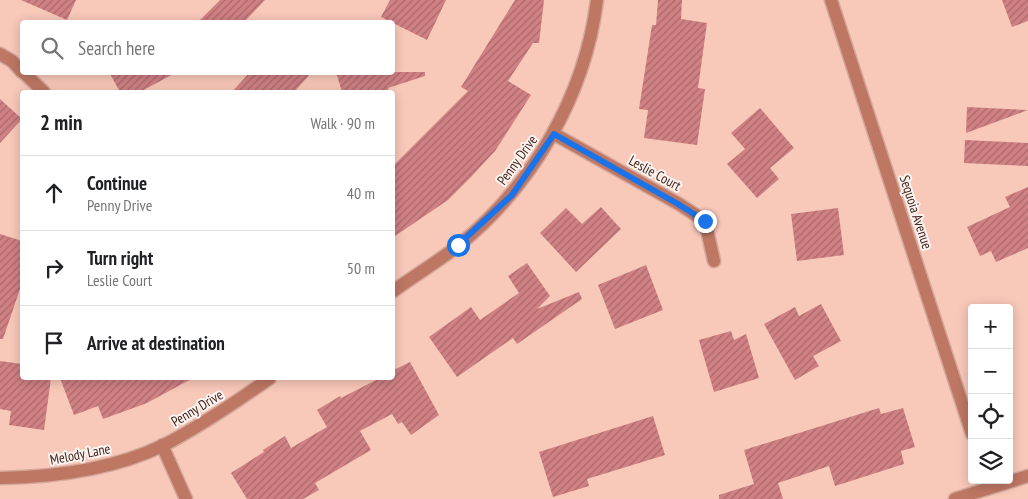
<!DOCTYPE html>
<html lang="en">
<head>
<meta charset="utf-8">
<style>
  body { margin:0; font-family:"PT Sans Narrow",sans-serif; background:#f6f6f6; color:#202124 }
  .controls { position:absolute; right:15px; bottom:15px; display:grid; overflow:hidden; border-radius:5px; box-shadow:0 2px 12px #0003 }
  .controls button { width:45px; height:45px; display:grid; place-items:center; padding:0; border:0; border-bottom:1px solid #e0e0e0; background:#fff; color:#202124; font:25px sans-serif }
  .stop { position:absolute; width:15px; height:15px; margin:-11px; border:4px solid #1a73e8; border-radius:50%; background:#fff }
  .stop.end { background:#1a73e8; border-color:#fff; box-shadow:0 1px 5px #0008 }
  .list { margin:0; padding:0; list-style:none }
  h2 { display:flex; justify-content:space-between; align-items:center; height:65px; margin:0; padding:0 20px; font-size:21px }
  h2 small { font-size:16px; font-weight:400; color:#757577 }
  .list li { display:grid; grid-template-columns:32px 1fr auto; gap:15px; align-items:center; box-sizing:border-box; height:75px; padding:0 20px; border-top:1px solid #e0e0e0 }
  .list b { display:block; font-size:19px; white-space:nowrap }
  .list p { margin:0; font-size:16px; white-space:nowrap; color:#757577 }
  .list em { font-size:16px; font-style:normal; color:#757577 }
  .icon { flex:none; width:28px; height:28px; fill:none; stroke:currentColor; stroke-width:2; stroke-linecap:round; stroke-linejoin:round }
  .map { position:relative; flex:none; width:1028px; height:499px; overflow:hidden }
  .search { position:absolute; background:#fff; box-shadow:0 2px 12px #0003; left:20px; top:20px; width:375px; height:55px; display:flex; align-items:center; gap:12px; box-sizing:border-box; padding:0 18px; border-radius:5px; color:#757577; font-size:19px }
  .panel { position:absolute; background:#fff; box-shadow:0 2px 12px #0003; left:20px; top:90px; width:375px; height:290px; border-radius:5px }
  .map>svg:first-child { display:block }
  .building { fill:url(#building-hatch) }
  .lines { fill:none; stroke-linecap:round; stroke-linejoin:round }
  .minor-casing { stroke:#d4a79a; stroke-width:15 }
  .minor { stroke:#bd7763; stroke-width:12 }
  .route { stroke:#1a73e8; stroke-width:6 }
  .labels { text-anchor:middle; stroke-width:4; stroke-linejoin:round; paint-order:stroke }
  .street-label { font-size:14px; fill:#43251c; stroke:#fbf3f0 }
</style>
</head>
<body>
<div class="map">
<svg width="1028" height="499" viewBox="0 0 1028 499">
  <defs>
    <pattern id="building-hatch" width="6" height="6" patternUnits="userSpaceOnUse" patternTransform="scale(1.25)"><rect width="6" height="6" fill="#d08184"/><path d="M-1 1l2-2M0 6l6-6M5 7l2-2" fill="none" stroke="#aa696b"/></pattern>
  </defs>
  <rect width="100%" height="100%" fill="#f8c8b9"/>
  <path class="building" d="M 21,0 L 76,0 L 67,20 Z
    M 220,0 L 265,0 L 244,22 L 198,22 Z
    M 390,0 L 446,0 L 427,40 L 381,17 Z
    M 515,0 L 544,0 L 539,43 L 533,43 L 508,81 L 531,95 L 495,151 L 471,177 L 448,200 L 392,238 L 392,167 L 468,91 L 461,87 Z
    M 658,0 L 682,0 L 681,19 L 707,23 L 698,88 L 705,89 L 697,145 L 644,138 L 648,110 L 639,109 L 652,25 L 656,25 Z
    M 1002,0 L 1028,0 L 1028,21 L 1012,27 Z
    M 109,72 L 177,72 L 140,92 L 120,92 Z
    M 250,72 L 312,72 L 294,92 L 232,92 Z
    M 336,72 L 425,72 L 425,76 L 388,88 L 389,92 L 342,92 Z
    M 0,99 L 22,119 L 0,143 Z
    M 967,107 L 1028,110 L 966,133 Z
    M 760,108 L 794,148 L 770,168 L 779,179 L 757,198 L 727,164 L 745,149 L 731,133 Z
    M 965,140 L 1028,143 L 1028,166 L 964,163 Z
    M 1028,187 L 1028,248 L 996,262 L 991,251 L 980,256 L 967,227 L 1010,207 L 1005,197 Z
    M 601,207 L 621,229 L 576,272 L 540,233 L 566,208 L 582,224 Z
    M 838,208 L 844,255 L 797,261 L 791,214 Z
    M 0,234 L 22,241 L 22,283 L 3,339 L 0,339 Z
    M 527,263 L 550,296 L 537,309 L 579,292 L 582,299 L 517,344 L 513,338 L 457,377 L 429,337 L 471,307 L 480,320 L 519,293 L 508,276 Z
    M 646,265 L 663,310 L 615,329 L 598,285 Z
    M 821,304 L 841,341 L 813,356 L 819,366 L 795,380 L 764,324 L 795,307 L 799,316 Z
    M 731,331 L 734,340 L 746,334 L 759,378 L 714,392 L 699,340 Z
    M 0,361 L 22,364 L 22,378 L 51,378 L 44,430 L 9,425 L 11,411 L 0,409 Z
    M 410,362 L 439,415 L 411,435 L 402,422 L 398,424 L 392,414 L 360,431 L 371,450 L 315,483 L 319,490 L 303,499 L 247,499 L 231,473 L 264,452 L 263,450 L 285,436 L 291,448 L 327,427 L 317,410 L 340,396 L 341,398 L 380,378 L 392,378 L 392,371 Z
    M 60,378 L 193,378 L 147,403 L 103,419 L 98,406 L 74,415 Z
    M 879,408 L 881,414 L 903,408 L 915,447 L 901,451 L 904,464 L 835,486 L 829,466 L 778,483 L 783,499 L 719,499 L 719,495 L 754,484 L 744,450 Z
    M 653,416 L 665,455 L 587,479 L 589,486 L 553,497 L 539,452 Z"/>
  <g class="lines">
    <defs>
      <path id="minor" d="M 831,0 L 972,434
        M 0,54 L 12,61 L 22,72
        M 23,72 L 44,92
        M 554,134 L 679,204 L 705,221 L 714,261
        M 392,292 C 414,276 437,262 458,246 C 533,185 585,96 597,0
        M 162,445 L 186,499
        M 0,478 C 55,477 113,470 164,445 C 201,426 236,402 270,378
        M 955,499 L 1028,476"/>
    </defs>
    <use href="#minor" class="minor-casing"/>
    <use href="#minor" class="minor"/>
  </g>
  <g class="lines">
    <path class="route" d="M 458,245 L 512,195 L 554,134 L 678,204 L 705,221"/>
  </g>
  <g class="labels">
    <g class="street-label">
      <text transform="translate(517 160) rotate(-54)" y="5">Penny Drive</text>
      <text transform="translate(655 173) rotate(29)" y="5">Leslie Court</text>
      <text transform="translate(916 212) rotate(72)" y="5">Sequoia Avenue</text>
      <text transform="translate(197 408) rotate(-31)" y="5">Penny Drive</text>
      <text transform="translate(80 454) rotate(-11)" y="5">Melody Lane</text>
    </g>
  </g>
</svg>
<div class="controls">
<button>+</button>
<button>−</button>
<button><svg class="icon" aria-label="locate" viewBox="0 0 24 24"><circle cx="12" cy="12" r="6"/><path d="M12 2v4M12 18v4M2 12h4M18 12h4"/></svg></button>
<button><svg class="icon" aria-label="layers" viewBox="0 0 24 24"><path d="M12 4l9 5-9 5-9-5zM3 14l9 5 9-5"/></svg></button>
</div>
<div class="stop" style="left:458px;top:245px"></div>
<div class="stop end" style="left:705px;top:221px"></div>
<div class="search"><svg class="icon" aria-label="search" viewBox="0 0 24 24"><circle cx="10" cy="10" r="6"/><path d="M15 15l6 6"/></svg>Search here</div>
<section class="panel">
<h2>2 min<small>Walk · 90 m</small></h2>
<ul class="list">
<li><svg class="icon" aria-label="ahead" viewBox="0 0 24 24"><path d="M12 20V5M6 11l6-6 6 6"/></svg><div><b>Continue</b><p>Penny Drive</p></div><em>40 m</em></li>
<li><svg class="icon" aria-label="right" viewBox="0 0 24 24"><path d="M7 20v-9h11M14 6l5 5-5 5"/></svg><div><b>Turn right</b><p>Leslie Court</p></div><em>50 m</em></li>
<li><svg class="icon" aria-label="arrive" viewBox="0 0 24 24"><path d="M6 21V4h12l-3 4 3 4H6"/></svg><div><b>Arrive at destination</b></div></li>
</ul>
</section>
</div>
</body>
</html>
